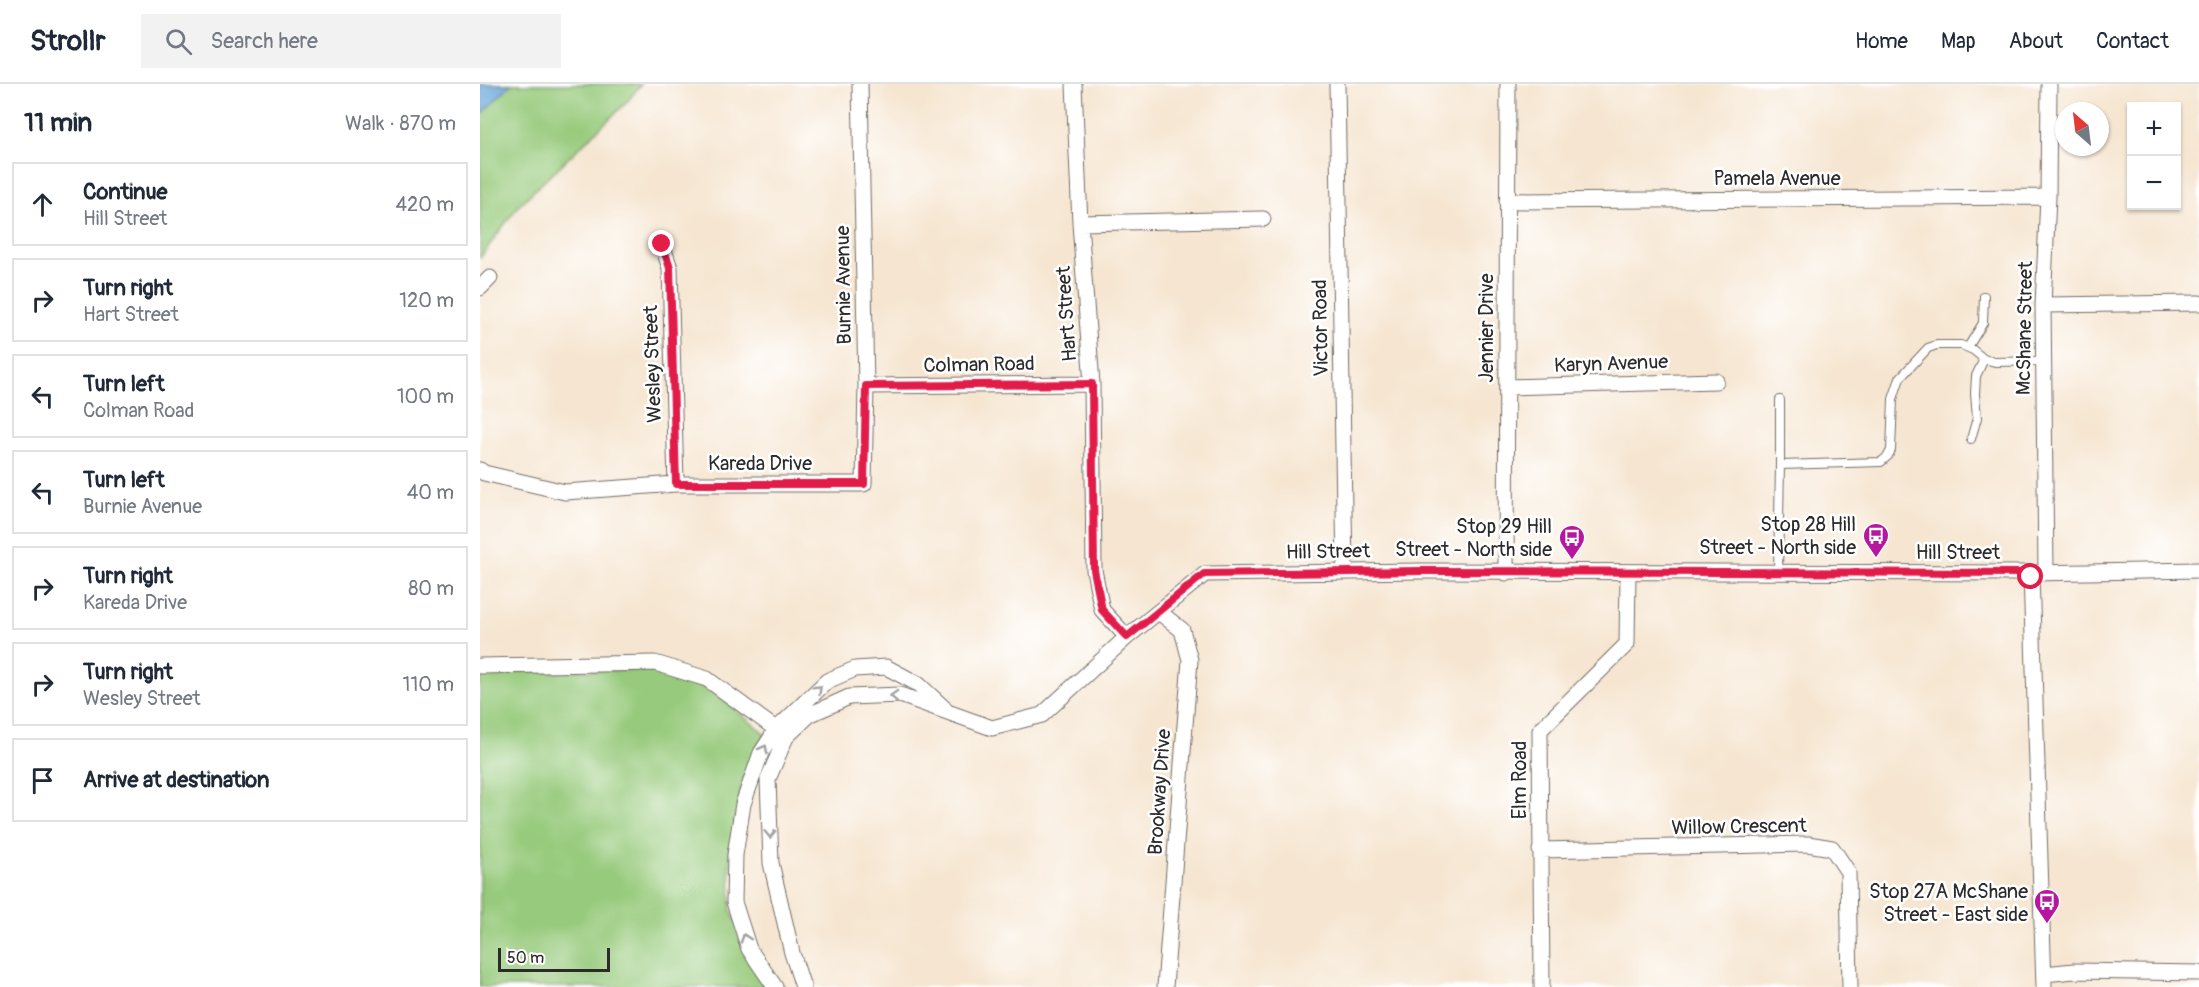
<!DOCTYPE html>
<html lang="en">
<head>
<meta charset="utf-8">
<style>
  body { margin:0; font-family:Pangolin,sans-serif; background:#f2f2f3; color:#1f2937 }
  .controls { position:absolute; right:18px; top:18px; display:grid; overflow:hidden; border-radius:0px; box-shadow:0 2px 4px #0004 }
  .controls button { width:54px; height:54px; display:grid; place-items:center; padding:0; border:0; border-bottom:2px solid #e0e1e3; background:#fff; color:#1f2937; font:30px sans-serif }
  .compass { position:absolute; left:1575px; top:18px; width:54px; height:54px; border-radius:50%; background:#fff; box-shadow:0 2px 4px #0004; rotate:332deg }
  .scale { position:absolute; left:18px; bottom:15px; width:112px; box-sizing:border-box; padding-left:6px; border:3px solid #2b2b2b; border-top:0; font-size:16px; line-height:21px; white-space:nowrap; color:#2b2b2b; -webkit-text-stroke:4px #fff; paint-order:stroke }
  .stop { position:absolute; width:18px; height:18px; margin:-14px; border:4px solid #e11d48; border-radius:50%; background:#fff }
  .stop.end { background:#e11d48; border-color:#fff; box-shadow:0 2px 6px #0008 }
  .list { margin:0; padding:0; list-style:none }
  h2 { display:flex; justify-content:space-between; align-items:center; height:78px; margin:0; padding:0 24px; font-size:26px }
  h2 small { font-size:20px; font-weight:400; color:#747a83 }
  .list li { display:grid; grid-template-columns:39px 1fr auto; gap:18px; align-items:center; box-sizing:border-box; height:84px; margin:0 12px 12px; padding:0 12px; border:2px solid #e0e1e3; border-radius:0px }
  .list b { display:block; font-size:22px; white-space:nowrap }
  .list p { margin:0; font-size:20px; white-space:nowrap; color:#747a83 }
  .list em { font-size:20px; font-style:normal; color:#747a83 }
  .icon { flex:none; width:33px; height:33px; fill:none; stroke:currentColor; stroke-width:2; stroke-linecap:round; stroke-linejoin:round }
  .map { position:relative; flex:none; width:1719px; height:903px; overflow:hidden }
  header { display:flex; align-items:center; gap:36px; box-sizing:border-box; height:84px; padding:0 30px; background:#fff; border-bottom:2px solid #e0e1e3 }
  header strong { font-size:28px }
  nav { display:flex; gap:33px; margin-inline-start:auto; font-size:21px }
  .search { width:420px; height:54px; background:#f2f2f3; display:flex; align-items:center; gap:15px; box-sizing:border-box; padding:0 21px; border-radius:0px; color:#747a83; font-size:22px }
  main { display:flex }
  aside { flex:1; background:#fff }
  .map>svg:first-child { display:block }
  .green { fill:#97ca7b; stroke:#617a53; stroke-width:1.5 }
  .water { fill:#64a3d7; stroke:#486781; stroke-width:1.5 }
  .lines { fill:none; stroke-linecap:round; stroke-linejoin:round }
  .service-casing { stroke:#726c65; stroke-width:10 }
  .minor-casing { stroke:#726c65; stroke-width:17 }
  .service { stroke:#fff; stroke-width:8 }
  .minor { stroke:#fff; stroke-width:15 }
  .oneway { stroke:#a0a0a0 }
  .route { stroke:#e11d48; stroke-width:8 }
  .labels { text-anchor:middle; stroke-width:5; stroke-linejoin:round; paint-order:stroke }
  .street-label { font-size:20px; fill:#2b2b2b; stroke:#fff }
  .poi-label { font-size:20px; fill:#2b2b2b; stroke:#fff; text-anchor:end }
</style>
</head>
<body>
<header>
<strong>Strollr</strong>
<div class="search"><svg class="icon" aria-label="search" viewBox="0 0 24 24"><circle cx="10" cy="10" r="6"/><path d="M15 15l6 6"/></svg>Search here</div>
<nav><a>Home</a><a>Map</a><a>About</a><a>Contact</a></nav>
</header>
<main>
<aside>
<h2>11 min<small>Walk · 870 m</small></h2>
<ul class="list">
<li><svg class="icon" aria-label="ahead" viewBox="0 0 24 24"><path d="M12 20V5M6 11l6-6 6 6"/></svg><div><b>Continue</b><p>Hill Street</p></div><em>420 m</em></li>
<li><svg class="icon" aria-label="right" viewBox="0 0 24 24"><path d="M7 20v-9h11M14 6l5 5-5 5"/></svg><div><b>Turn right</b><p>Hart Street</p></div><em>120 m</em></li>
<li><svg class="icon" aria-label="left" viewBox="0 0 24 24"><path d="M17 20v-9H6M10 6l-5 5 5 5"/></svg><div><b>Turn left</b><p>Colman Road</p></div><em>100 m</em></li>
<li><svg class="icon" aria-label="left" viewBox="0 0 24 24"><path d="M17 20v-9H6M10 6l-5 5 5 5"/></svg><div><b>Turn left</b><p>Burnie Avenue</p></div><em>40 m</em></li>
<li><svg class="icon" aria-label="right" viewBox="0 0 24 24"><path d="M7 20v-9h11M14 6l5 5-5 5"/></svg><div><b>Turn right</b><p>Kareda Drive</p></div><em>80 m</em></li>
<li><svg class="icon" aria-label="right" viewBox="0 0 24 24"><path d="M7 20v-9h11M14 6l5 5-5 5"/></svg><div><b>Turn right</b><p>Wesley Street</p></div><em>110 m</em></li>
<li><svg class="icon" aria-label="arrive" viewBox="0 0 24 24"><path d="M6 21V4h12l-3 4 3 4H6"/></svg><div><b>Arrive at destination</b></div></li>
</ul>
</aside>
<div class="map">
<svg width="1719" height="903" viewBox="0 0 1719 903">
  <rect width="100%" height="100%" fill="#fff"/>
  <filter id="ink" filterUnits="userSpaceOnUse"><feTurbulence type="fractalNoise" baseFrequency=".0167" numOctaves="2"/><feDisplacementMap in="SourceGraphic" scale="12" xChannelSelector="R" yChannelSelector="G"/><feConvolveMatrix kernelMatrix="1 2 1 2 8 2 1 2 1" color-interpolation-filters="sRGB"/></filter>
  <filter id="wash" filterUnits="userSpaceOnUse"><feTurbulence type="fractalNoise" baseFrequency=".008" numOctaves="4" result="noise"/><feDisplacementMap in="SourceGraphic" scale="24" xChannelSelector="R" yChannelSelector="G"/><feGaussianBlur stdDeviation="1.35" result="paint"/><feColorMatrix in="noise" values="0 0 0 0 0 0 0 0 0 0 0 0 0 0 0 0 0 1.4 0 .05"/><feComposite in="paint" operator="in"/></filter>
  <g filter="url(#wash)">
    <rect width="100%" height="100%" fill="#f6e6d1"/>
    <path class="green" d="M 0,0 L 161,0 L 147,18 L 38,122 L 0,174 Z
      M 168,586 L 232,606 L 286,651 L 264,691 L 250,763 L 251,827 L 289,903 L 0,903 L 0,587 Z"/>
    <path class="water" d="M 0,0 L 31,0 L 0,32 Z"/>
  </g>
  <g filter="url(#ink)">
    <g class="lines">
      <defs>
        <path id="service" d="M 1488,263 L 1503,239 L 1504,212
          M 1300,316 L 1300,381
          M 1491,355 L 1497,334 L 1495,310 L 1496,292 L 1504,275
          M 1298,489 L 1300,381 L 1401,378 L 1408,372 L 1411,366 L 1413,315 L 1420,294 L 1448,264 L 1457,261 L 1481,261 L 1493,266 L 1504,275 L 1515,278 L 1564,277"/>
        <path id="minor" d="M 594,0 L 600,139 L 612,300 L 614,486 L 622,526 L 647,553
          M 857,0 L 865,488
          M 1027,117 L 1568,113
          M 600,139 L 783,135
          M 182,160 L 190,184 L 196,400
          M 0,204 L 10,194
          M 1563,221 L 1719,219
          M 386,302 L 612,300
          M 1027,303 L 1236,297
          M 0,386 L 4,389 L 85,408 L 196,400 L 384,400 L 386,302 L 380,0
          M 1566,488 L 1563,221 L 1568,113 L 1569,0
          M 1026,489 L 1028,0
          M 1551,489 L 1564,903
          M 679,528 L 702,546 L 710,576 L 685,903
          M 0,582 L 175,579 L 227,595 L 304,651
          M 1060,766 L 1328,760 L 1352,764 L 1368,788 L 1370,903
          M 1564,890 L 1594,887 L 1719,889
          M 295,903 L 269,865 L 254,818 L 255,771 L 263,720 L 281,669 L 296,646 L 347,597 L 375,585 L 406,583 L 438,600 L 464,624
          M 323,903 L 312,869 L 291,779 L 288,695 L 306,653 L 329,631 L 369,613 L 420,611 L 512,644 L 562,631 L 647,553 L 725,490 L 939,487 L 1551,489 L 1719,486
          M 1062,903 L 1060,646 L 1147,560 L 1148,489"/>
      </defs>
      <use href="#service" class="service-casing"/>
      <use href="#minor" class="minor-casing"/>
      <use href="#service" class="service"/>
      <use href="#minor" class="minor"/>
    </g>
    <defs><path id="oneway-chevron" d="M-2-3.5L2.5 0L-2 3.5" fill="none" stroke-width="1.6" stroke-linecap="round" stroke-linejoin="round" transform="scale(1.5)"/></defs>
    <g class="oneway">
      <use href="#oneway-chevron" transform="translate(338 605) rotate(-44)"/>
      <use href="#oneway-chevron" transform="translate(414 612) rotate(-178)"/>
      <use href="#oneway-chevron" transform="translate(284 665) rotate(-61)"/>
      <use href="#oneway-chevron" transform="translate(290 750) rotate(88)"/>
      <use href="#oneway-chevron" transform="translate(265 854) rotate(-108)"/>
    </g>
  </g>
  <g class="lines" filter="url(#ink)">
    <path class="route" d="M 182,160 L 190,184 L 196,400 L 384,400 L 386,302 L 612,300 L 614,486 L 622,526 L 647,553 L 724,490 L 939,487 L 1551,489 L 1551,493"/>
  </g>
  <defs>
    <symbol id="bus-pin" viewBox="-11 -11 22 30"><path d="M0 17L-7.5 6A9.5 9.5 0 1 1 7.5 6Z" fill="#b5179e" stroke="#fff"/><path d="M-5-6H5V4H4V6H2V4H-2V6H-4V4H-5ZM-3.5-4V0h7V-4ZM-3.5 1.2v1.5H-2V1.2ZM2 1.2v1.5H3.5V1.2Z" fill="#fff"/></symbol>
  </defs>
  <g fill-rule="evenodd">
    <use href="#bus-pin" x="1381" y="437" width="30" height="40"/>
    <use href="#bus-pin" x="1077" y="439" width="30" height="40"/>
    <use href="#bus-pin" x="1552" y="803" width="30" height="40"/>
  </g>
  <g class="labels">
    <g class="street-label">
      <text x="1297" y="101">Pamela Avenue</text>
      <text transform="translate(363 201) rotate(-91)" y="7">Burnie Avenue</text>
      <text transform="translate(586 230) rotate(-94)" y="7">Hart Street</text>
      <text transform="translate(840 244) rotate(-91)" y="7">Victor Road</text>
      <text transform="translate(1006 244) rotate(-90)" y="7">Jennier Drive</text>
      <text transform="translate(1544 244) rotate(-89)" y="7">McShane Street</text>
      <text transform="translate(1131 279) rotate(-2)" y="7">Karyn Avenue</text>
      <text transform="translate(172 280) rotate(-92)" y="7">Wesley Street</text>
      <text transform="translate(499 280) rotate(-1)" y="7">Colman Road</text>
      <text x="280" y="386">Kareda Drive</text>
      <text transform="translate(848 467) rotate(-1)" y="7">Hill Street</text>
      <text x="1478" y="475">Hill Street</text>
      <text transform="translate(1039 696) rotate(-90)" y="7">Elm Road</text>
      <text transform="translate(679 708) rotate(-86)" y="7">Brookway Drive</text>
      <text transform="translate(1259 742) rotate(-1)" y="7">Willow Crescent</text>
    </g>
    <g class="poi-label">
      <text x="1376" y="447">Stop 28 Hill<tspan x="1376" dy="23">Street - North side</tspan></text>
      <text x="1072" y="449">Stop 29 Hill<tspan x="1072" dy="23">Street - North side</tspan></text>
      <text x="1548" y="814">Stop 27A McShane<tspan x="1548" dy="23">Street - East side</tspan></text>
    </g>
  </g>
</svg>
<div class="controls">
<button>+</button>
<button>−</button>
</div>
<svg class="compass" viewBox="-18 -18 36 36"><path d="M0-13l5 13h-10z" fill="#e53935"/><path d="M0 13l5-13h-10z" fill="#747a83"/></svg>
<div class="scale">50 m</div>
<div class="stop" style="left:1551px;top:493px"></div>
<div class="stop end" style="left:182px;top:160px"></div>
</div>
</main>
</body>
</html>
